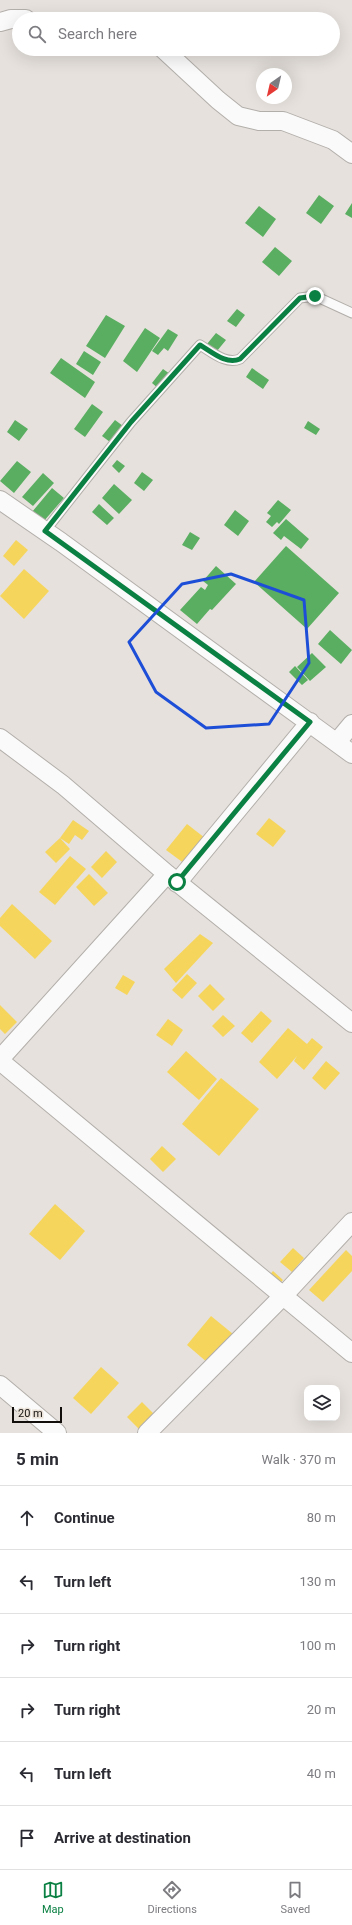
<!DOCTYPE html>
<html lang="en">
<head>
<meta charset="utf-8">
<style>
  body { margin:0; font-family:Roboto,sans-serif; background:#f2f2f3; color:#2b2b33 }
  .controls { position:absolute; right:12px; bottom:12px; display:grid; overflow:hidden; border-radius:8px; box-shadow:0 4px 16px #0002 }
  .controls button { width:36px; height:36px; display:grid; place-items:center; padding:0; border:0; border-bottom:1px solid #e1e1e2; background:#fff; color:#2b2b33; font:20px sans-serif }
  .compass { position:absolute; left:256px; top:68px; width:36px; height:36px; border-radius:50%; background:#fff; box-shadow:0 4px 16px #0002; rotate:214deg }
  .scale { position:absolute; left:12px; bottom:10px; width:50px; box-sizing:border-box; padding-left:4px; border:2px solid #110e0b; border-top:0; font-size:11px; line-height:14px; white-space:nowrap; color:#110e0b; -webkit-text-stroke:3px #eae2d8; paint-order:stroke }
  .stop { position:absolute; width:12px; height:12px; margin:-9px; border:3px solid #0b8043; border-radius:50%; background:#fff }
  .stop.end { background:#0b8043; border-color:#fff; box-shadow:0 1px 4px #0008 }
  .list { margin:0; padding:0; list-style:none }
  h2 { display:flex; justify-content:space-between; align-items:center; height:52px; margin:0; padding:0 16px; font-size:17px }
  h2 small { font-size:13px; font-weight:400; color:#7c7c81 }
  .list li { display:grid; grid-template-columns:26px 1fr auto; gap:12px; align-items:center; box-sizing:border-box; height:64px; padding:0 16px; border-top:1px solid #e1e1e2 }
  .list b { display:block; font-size:15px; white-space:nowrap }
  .list em { font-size:13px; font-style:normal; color:#7c7c81 }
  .icon { flex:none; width:22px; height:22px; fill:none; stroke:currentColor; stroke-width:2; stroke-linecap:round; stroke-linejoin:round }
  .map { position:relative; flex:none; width:352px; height:1433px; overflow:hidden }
  .search { position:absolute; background:#fff; box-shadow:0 4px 16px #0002; left:12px; right:12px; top:12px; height:44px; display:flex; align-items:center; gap:10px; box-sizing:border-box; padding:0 14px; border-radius:22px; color:#7c7c81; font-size:15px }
  .sheet { height:436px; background:#fff }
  nav { display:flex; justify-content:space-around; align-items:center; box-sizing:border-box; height:56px; border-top:1px solid #e1e1e2; background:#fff; font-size:11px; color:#7c7c81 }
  nav a { display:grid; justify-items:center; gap:2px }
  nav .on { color:#0b8043 }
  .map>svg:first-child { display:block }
  .homes { fill:#f6d55c }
  .public { fill:#5aae61 }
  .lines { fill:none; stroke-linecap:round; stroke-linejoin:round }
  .lane-casing { stroke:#b2aeaa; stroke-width:11 }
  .street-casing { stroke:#b2aeaa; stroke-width:20 }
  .lane { stroke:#fbfafa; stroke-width:9 }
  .street { stroke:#fbfafa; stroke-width:18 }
  .route { stroke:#0b8043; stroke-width:5 }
  .marked { fill:none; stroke:#1d4ed8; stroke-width:3; stroke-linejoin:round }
</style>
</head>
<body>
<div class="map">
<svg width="352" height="1433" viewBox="0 0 352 1433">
  <rect width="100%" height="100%" fill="#e6e1dc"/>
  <path class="homes" d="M 16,540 L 28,550 L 14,566 L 3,556 Z
    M 24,569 L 49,591 L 24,619 L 0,596 Z
    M 269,818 L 286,831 L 273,847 L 256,834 Z
    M 73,820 L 89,831 L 82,840 L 75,835 L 69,844 L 60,838 Z
    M 187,824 L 205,838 L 185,864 L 166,850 Z
    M 60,838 L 70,849 L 56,863 L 45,852 Z
    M 106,851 L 117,862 L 102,878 L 91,867 Z
    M 70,856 L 86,869 L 55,905 L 39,892 Z
    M 89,874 L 108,893 L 94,906 L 76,887 Z
    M 12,904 L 52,941 L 35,959 L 0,926 L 0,918 Z
    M 200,934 L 213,943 L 176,983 L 164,969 Z
    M 187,974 L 197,983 L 182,999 L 172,990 Z
    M 123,975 L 135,982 L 127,995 L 115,988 Z
    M 210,984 L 225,999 L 213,1011 L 198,996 Z
    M 0,1005 L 17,1022 L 5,1034 L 0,1029 Z
    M 261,1011 L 272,1021 L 252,1043 L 241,1033 Z
    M 223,1015 L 235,1026 L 223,1037 L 212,1026 Z
    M 168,1019 L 183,1030 L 172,1046 L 156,1035 Z
    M 288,1028 L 307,1044 L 312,1038 L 323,1047 L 304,1070 L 294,1061 L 297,1056 L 277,1079 L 259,1062 Z
    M 186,1051 L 217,1079 L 199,1100 L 167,1072 Z
    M 326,1061 L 340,1073 L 325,1090 L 312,1078 Z
    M 221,1078 L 259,1109 L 219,1156 L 182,1124 Z
    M 162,1146 L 176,1159 L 163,1172 L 150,1159 Z
    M 55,1204 L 85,1231 L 60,1260 L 29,1234 Z
    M 293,1248 L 304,1258 L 292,1272 L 280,1262 Z
    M 346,1250 L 352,1256 L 352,1271 L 323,1302 L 309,1290 Z
    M 273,1271 L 283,1280 L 276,1288 L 266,1279 Z
    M 211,1316 L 233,1334 L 208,1363 L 187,1345 Z
    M 101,1367 L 119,1383 L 91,1414 L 73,1398 Z
    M 142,1402 L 154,1414 L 139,1429 L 127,1417 Z"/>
  <path class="public" d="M 319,195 L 334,206 L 321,224 L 306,213 Z
    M 352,203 L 352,218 L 345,214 Z
    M 259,206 L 276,219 L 263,237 L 245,223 Z
    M 275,247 L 292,261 L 279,276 L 262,262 Z
    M 237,309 L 245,315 L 236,327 L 227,321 Z
    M 106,315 L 125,326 L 105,358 L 86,346 Z
    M 145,328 L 160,338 L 137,372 L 123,361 Z
    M 168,329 L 178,335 L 168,351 L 164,348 L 158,355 L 152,351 Z
    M 216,333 L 226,340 L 217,351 L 207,344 Z
    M 84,351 L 101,362 L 93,375 L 76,364 Z
    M 61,358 L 95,382 L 85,398 L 50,373 Z
    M 252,368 L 269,380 L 263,389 L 246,377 Z
    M 163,369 L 170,374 L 159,389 L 152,383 Z
    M 92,404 L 103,412 L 85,437 L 74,429 Z
    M 15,420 L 28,429 L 19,441 L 7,432 Z
    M 115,420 L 123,426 L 110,442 L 102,436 Z
    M 308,421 L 320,429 L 316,435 L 304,428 Z
    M 117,460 L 125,466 L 119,473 L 112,466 Z
    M 17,461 L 31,472 L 14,493 L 0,481 Z
    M 142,472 L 153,480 L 144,491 L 134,483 Z
    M 43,473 L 54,483 L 33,506 L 22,497 Z
    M 114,484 L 132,500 L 119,514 L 102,498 Z
    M 52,488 L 64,498 L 43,522 L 32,512 Z
    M 278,500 L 291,510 L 279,524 L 277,522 L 272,527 L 266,522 L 271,516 L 267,513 Z
    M 99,504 L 114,518 L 107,525 L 92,512 Z
    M 235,510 L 249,521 L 238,536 L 224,525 Z
    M 286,519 L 309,539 L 301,549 L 284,536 L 281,540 L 273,533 Z
    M 190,532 L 200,538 L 192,550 L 182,545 Z
    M 286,546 L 339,593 L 307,629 L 254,582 Z
    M 216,566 L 236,584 L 212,610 L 210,609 L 197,624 L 180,610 L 201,587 L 205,590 L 208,585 L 203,581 Z
    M 330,630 L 352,650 L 341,664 L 318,644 Z
    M 312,653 L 326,667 L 310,681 L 297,667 Z
    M 295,666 L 308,680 L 302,685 L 289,672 Z"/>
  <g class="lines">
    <defs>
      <path id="lane" d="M 45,531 L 131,422 L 200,345 C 212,352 226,365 240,359 L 300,298 L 315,296 L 352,313"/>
      <path id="street" d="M 0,22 L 11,19 L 26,19
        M 163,49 L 218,100 L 238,116 L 259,121 L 283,121 L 333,140 L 352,154
        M 0,500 L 61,542 L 352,754
        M 0,738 L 63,785 L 167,874 L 352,1023
        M 337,742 L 352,724
        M 177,883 L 310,722
        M 0,1059 L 167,874
        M 0,1061 L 352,1353
        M 0,1385 L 57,1433
        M 147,1433 L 283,1296 L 352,1222"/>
    </defs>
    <use href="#lane" class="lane-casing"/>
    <use href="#street" class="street-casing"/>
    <use href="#lane" class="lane"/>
    <use href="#street" class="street"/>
  </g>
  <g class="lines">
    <path class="route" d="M 177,882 L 310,722 L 45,531 L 131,422 L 200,345 C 212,352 226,365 240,359 L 300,298 L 315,296"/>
  </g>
  <path class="marked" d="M 231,574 L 304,600 L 309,663 L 269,724 L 206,728 L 156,692 L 129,642 L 182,584 Z"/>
</svg>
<div class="controls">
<button><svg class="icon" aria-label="layers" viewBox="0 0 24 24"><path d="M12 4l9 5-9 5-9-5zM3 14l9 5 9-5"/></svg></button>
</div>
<svg class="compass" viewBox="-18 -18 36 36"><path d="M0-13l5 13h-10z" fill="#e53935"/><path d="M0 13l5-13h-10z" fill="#7c7c81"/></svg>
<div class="scale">20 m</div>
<div class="stop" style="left:177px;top:882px"></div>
<div class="stop end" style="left:315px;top:296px"></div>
<div class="search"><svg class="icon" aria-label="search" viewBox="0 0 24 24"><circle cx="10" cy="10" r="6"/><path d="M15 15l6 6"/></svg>Search here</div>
</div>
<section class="sheet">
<h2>5 min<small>Walk · 370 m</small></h2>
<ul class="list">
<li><svg class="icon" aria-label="ahead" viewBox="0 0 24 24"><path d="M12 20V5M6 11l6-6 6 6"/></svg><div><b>Continue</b></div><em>80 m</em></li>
<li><svg class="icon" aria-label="left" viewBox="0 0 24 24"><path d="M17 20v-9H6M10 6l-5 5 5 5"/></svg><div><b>Turn left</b></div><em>130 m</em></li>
<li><svg class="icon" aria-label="right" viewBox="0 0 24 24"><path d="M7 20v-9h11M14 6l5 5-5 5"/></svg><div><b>Turn right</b></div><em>100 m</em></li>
<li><svg class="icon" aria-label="right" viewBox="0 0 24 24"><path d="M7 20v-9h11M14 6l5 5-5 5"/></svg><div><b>Turn right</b></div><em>20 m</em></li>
<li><svg class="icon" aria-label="left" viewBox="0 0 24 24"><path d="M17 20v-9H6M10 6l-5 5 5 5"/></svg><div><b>Turn left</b></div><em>40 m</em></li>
<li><svg class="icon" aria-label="arrive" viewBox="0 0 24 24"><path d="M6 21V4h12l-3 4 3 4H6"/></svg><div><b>Arrive at destination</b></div></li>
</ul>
</section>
<nav>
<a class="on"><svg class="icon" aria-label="map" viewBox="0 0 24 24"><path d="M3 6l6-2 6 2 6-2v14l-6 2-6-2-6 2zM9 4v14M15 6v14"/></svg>Map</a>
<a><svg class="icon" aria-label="directions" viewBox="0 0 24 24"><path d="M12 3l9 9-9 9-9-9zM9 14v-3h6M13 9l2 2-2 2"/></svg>Directions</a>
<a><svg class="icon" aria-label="saved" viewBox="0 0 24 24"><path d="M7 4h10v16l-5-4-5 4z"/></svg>Saved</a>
</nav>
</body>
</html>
